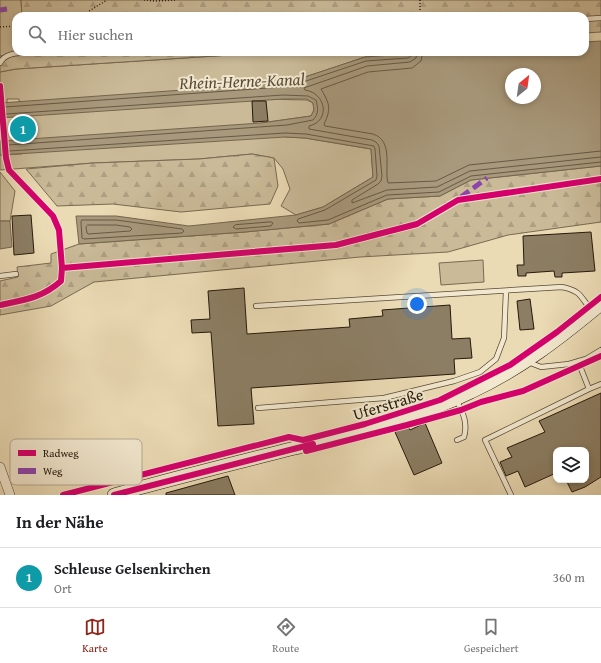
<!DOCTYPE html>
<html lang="de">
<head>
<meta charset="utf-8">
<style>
  body { margin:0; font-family:"Gentium Book Plus",serif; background:#f2f2f2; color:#202124 }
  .controls { position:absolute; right:12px; bottom:12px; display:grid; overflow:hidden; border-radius:8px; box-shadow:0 2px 6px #0003 }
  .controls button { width:36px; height:36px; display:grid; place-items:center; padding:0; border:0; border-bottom:1px solid #e0e0e0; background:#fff; color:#202124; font:20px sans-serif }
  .compass { position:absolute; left:505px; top:68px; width:36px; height:36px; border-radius:50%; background:#fff; box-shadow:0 2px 6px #0003; rotate:29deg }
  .you { position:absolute; left:417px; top:304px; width:14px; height:14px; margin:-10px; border:3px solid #fff; border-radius:50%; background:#1a73e8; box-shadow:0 0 0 6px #1a73e833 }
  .badge { display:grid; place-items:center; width:26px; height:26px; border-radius:50%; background:#8f2418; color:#fff; font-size:13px; font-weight:700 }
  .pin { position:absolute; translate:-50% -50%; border:2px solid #fff; box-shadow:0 1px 4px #0006 }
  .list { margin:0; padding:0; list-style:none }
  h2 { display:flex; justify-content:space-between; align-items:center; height:52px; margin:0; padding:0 16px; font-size:17px }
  h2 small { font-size:13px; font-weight:400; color:#757577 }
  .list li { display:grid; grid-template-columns:26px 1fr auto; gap:12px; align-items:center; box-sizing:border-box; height:60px; padding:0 16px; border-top:1px solid #e0e0e0 }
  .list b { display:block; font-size:15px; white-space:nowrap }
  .list p { margin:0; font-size:13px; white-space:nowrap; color:#757577 }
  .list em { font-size:13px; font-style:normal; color:#757577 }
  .icon { flex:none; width:22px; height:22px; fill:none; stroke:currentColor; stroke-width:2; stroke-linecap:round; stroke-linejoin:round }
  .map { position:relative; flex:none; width:601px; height:495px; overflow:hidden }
  .search { position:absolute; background:#fff; box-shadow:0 2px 6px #0003; left:12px; right:12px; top:12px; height:44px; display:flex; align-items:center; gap:10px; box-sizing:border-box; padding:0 14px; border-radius:12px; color:#757577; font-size:15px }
  .sheet { height:112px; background:#fff }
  nav { display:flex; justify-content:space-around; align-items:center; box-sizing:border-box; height:56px; border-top:1px solid #e0e0e0; background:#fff; font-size:11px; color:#757577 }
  nav a { display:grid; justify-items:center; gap:2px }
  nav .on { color:#8f2418 }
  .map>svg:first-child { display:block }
  .grass { fill:#caba98; stroke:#786a52 }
  .forest { fill:url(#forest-firs); stroke:#786a52 }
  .water { fill:#a8997c; stroke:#74664f; fill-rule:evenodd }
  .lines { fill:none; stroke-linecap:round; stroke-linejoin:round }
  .shore { stroke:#675944; stroke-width:1 }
  .building { fill:#8c7e64; stroke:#26190c }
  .lane-casing { stroke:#574a36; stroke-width:6 }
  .street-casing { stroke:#574a36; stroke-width:10 }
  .secondary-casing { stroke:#26190c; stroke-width:14 }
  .path { stroke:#26190c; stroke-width:1.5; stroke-dasharray:1 2; stroke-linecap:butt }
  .lane { stroke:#f2e8cf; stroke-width:4.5 }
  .street { stroke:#f2e8cf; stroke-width:9 }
  .secondary { stroke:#f2e8cf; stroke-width:13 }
  .quiet { stroke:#8e44ad; stroke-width:5; stroke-dasharray:10 5; stroke-linecap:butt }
  .cycleway-casing { stroke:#f2e8cf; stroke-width:8 }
  .cycleway { stroke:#d6006c; stroke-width:6 }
  .labels { text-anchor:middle; stroke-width:4; stroke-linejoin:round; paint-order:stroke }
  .street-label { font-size:16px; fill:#26190c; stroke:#f2e8cf }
  .water-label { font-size:17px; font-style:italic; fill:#5a4c39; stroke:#f2e8cf }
  .key { fill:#f2e8cf; stroke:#b5aa94; stroke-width:1 }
  .key-label { font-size:11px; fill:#26190c }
</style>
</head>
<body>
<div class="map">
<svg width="601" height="495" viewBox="0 0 601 495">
  <defs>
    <pattern id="forest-firs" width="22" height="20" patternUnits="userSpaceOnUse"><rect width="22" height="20" fill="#caba98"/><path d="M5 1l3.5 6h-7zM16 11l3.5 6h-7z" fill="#ad9f82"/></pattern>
  </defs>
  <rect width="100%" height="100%" fill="#ebdbb5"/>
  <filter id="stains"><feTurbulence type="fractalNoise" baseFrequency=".005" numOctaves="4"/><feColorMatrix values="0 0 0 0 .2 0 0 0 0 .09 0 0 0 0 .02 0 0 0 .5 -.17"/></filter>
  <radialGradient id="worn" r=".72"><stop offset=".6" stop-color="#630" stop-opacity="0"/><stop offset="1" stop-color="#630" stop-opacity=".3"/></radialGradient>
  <path class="grass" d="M 0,0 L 21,0 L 22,16 L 16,16 L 16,52 L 26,54 L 0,56 Z
    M 276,52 L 320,54 L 341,52 L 432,52 L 365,57 L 305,77 L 282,83 L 258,85 L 259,99 L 307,100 L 313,103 L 314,110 L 311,116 L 261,123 L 285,137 L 305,138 L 371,149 L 373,177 L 323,207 L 296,215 L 281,206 L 290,189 L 283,169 L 274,158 L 252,154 L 199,159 L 93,163 L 0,170 L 0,155 L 22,154 L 22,142 L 28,139 L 28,128 L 26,117 L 24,115 L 21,115 L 19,99 L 7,99 L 7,103 L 0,103 L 0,72 L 16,69 Z
    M 0,172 L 15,191 L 10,221 L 0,221 Z
    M 483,260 L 484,282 L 441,285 L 439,263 Z"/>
  <path class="forest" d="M 21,0 L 601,0 L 601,32 L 585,33 L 585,16 L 22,16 Z
    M 26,52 L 276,52 L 16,69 L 0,72 L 0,56 L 26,54 Z
    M 252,154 L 274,158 L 278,186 L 270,204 L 181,212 L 113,204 L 57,206 L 26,169 L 93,163 L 199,159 Z
    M 601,166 L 601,222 L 508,235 L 448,252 L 360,257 L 94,282 L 51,306 L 0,315 L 0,281 L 18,277 L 17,267 L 51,263 L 51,254 L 79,244 L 245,232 L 329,224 L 388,199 L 440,196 L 471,180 Z"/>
  <path class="water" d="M 601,41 L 601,166 L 471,180 L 440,196 L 388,199 L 329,224 L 245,232 L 79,244 L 76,216 L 116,216 L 189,226 L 296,215 L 323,207 L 373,177 L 371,149 L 305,138 L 285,137 L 0,155 L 0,141 L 261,123 L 311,116 L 314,110 L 313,103 L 307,99 L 283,99 L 0,118 L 0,103 L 282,83 L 305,77 L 365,57 L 432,52 L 585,52 L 585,42 ZM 511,74 L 535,74 L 535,98 L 511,98 Z
    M 0,221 L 10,221 L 12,247 L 0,249 Z"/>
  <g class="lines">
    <path class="shore" d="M 417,52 L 416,58 L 410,62 L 367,66 L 304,88 L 305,90 C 326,93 331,121 309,126 L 309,129 L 372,140 L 376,142 L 379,146 L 382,176 L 381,181 L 378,184 L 352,200 L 352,203 L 387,190 L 437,187 L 470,171 L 601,157
      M 423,52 L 421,61 L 412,68 L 368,72 L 321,89 C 329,103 332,108 324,124 L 325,126 L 373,134 C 394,141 384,168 388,183 L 436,181 L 469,165 L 601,151
      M 5,107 L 282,87 L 306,81 L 366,61 L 408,58 L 411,56 L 412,52
      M 6,114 L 283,95 L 308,96 L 316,100 C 318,108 319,114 313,120 L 287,125 L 8,145
      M 9,151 L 285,133 L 306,134 L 374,146 L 375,149 L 377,176 L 376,180 L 325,210 L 298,219 L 297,221 L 299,223 L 328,220 L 387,195 L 439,192 L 471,176 L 601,162
      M 82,220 L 116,220 L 182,229 L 184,231 L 182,233 L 84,239 L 82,238 L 81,222 Z
      M 271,222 L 273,223 L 271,226 L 236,229 L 233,227 L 235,225 Z
      M 88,225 L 116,225 L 130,227 L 132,229 L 130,231 L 88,234 L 87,233 L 86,227 Z"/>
  </g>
  <path class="building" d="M 252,101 L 266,101 L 268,121 L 253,122 Z
    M 20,115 L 24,115 L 26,117 L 28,128 L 28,139 L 26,142 L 22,142 L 19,140 L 17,130 L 18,118 Z
    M 31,215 L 34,253 L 14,255 L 12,216 Z
    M 591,232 L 595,271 L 562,273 L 562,277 L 555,277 L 554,271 L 526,273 L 526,276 L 518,276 L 517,265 L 524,265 L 523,236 Z
    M 244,288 L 247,334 L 350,327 L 349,319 L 383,316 L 382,310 L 450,305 L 452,339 L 470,338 L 472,358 L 454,359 L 455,374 L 251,388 L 254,424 L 218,426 L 211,332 L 192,333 L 191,320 L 210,319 L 208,291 Z
    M 530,299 L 534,329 L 520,330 L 517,301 Z
    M 601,393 L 601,477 L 585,487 L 572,492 L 566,480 L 586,480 L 586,450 L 556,450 L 556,473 L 525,487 L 518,471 L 506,476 L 500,462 L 512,457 L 507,448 L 545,432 L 539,421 Z
    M 425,423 L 442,463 L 414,475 L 395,432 L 408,426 L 410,430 Z
    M 228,476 L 235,495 L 166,495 L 166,493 Z"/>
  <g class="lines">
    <defs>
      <path id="lane" d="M 585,19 L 601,18
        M 0,63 C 6,50 27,53 39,52
        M 0,86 L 6,158 L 9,170 L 53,216 L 59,230 L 62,268 L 61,281 C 42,298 24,300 0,305
        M 0,276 L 16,274
        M 256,306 L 562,287 C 581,291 580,296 591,310
        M 578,361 L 589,389 L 601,384
        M 528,362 L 541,367 L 569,364 L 586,359 L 601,350
        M 258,408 L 384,398 L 454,381 L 480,372 L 496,359 L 504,338 L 506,291
        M 457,440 L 464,437 C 468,423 463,413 457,401
        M 511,495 L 485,440 L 589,389"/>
      <path id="street" d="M 0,467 L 10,495"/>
      <path id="secondary" d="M 114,495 C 174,478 235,463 295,448 C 355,433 416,419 471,392 C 519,370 560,338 601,304"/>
    </defs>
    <use href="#lane" class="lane-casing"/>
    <use href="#street" class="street-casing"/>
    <use href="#secondary" class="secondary-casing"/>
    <path class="path" d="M 144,0 L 155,1 L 177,0
      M 420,0 L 420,16
      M 86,16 L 89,11 L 107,0
      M 0,27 L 16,26"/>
    <use href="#lane" class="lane"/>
    <use href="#street" class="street"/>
    <use href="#secondary" class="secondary"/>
    <path class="quiet" d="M 0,10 L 7,9
      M 461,197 L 487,178"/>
    <defs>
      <path id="cycleway" d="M 0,86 L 6,158 L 9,170 L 53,216 L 59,230 L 62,268 L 61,281 C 42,298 24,300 0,305
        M 62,268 L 336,245 L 417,224 L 458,200 L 601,179
        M 306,451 L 407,425 L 461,410 L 481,402 L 523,391 L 601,356
        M 63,495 L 289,437 L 303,440 L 365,424 L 440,400 L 510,365 L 557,332 L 601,297
        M 114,495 L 313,444"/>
    </defs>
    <use href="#cycleway" class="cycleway-casing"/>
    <use href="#cycleway" class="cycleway"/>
  </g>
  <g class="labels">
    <g class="street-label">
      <text transform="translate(388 404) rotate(-17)" y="6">Uferstraße</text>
    </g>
    <g class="water-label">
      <text transform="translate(242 81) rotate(-2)" y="6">Rhein-Herne-Kanal</text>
    </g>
  </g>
  <rect x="10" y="439" width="132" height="46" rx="6" class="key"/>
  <rect x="18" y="450" width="18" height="6" fill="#d6006c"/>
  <rect x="18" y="468" width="18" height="6" fill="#8e44ad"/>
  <g class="key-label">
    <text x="43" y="457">Radweg</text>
    <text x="43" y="475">Weg</text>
  </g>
  <rect width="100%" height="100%" filter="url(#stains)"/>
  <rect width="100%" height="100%" fill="url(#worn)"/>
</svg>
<div class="controls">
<button><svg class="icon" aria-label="layers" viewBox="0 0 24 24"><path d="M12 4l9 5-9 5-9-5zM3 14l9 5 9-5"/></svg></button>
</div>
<svg class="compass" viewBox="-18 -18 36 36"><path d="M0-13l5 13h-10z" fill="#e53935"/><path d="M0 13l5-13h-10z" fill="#757577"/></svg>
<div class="you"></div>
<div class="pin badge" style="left:23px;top:129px;background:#0f9aa8">1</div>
<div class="search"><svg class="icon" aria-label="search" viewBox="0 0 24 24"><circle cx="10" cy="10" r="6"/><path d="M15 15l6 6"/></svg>Hier suchen</div>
</div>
<section class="sheet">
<h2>In der Nähe<small></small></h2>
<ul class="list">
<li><span class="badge" style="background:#0f9aa8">1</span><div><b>Schleuse Gelsenkirchen</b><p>Ort</p></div><em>360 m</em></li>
</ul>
</section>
<nav>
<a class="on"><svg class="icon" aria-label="map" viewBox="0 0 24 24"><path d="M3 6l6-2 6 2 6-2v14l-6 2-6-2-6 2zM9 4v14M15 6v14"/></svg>Karte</a>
<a><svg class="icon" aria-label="directions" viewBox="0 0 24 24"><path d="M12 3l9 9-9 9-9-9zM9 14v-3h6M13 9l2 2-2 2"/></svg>Route</a>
<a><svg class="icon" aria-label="saved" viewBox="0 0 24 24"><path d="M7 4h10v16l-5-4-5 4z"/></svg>Gespeichert</a>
</nav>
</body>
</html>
